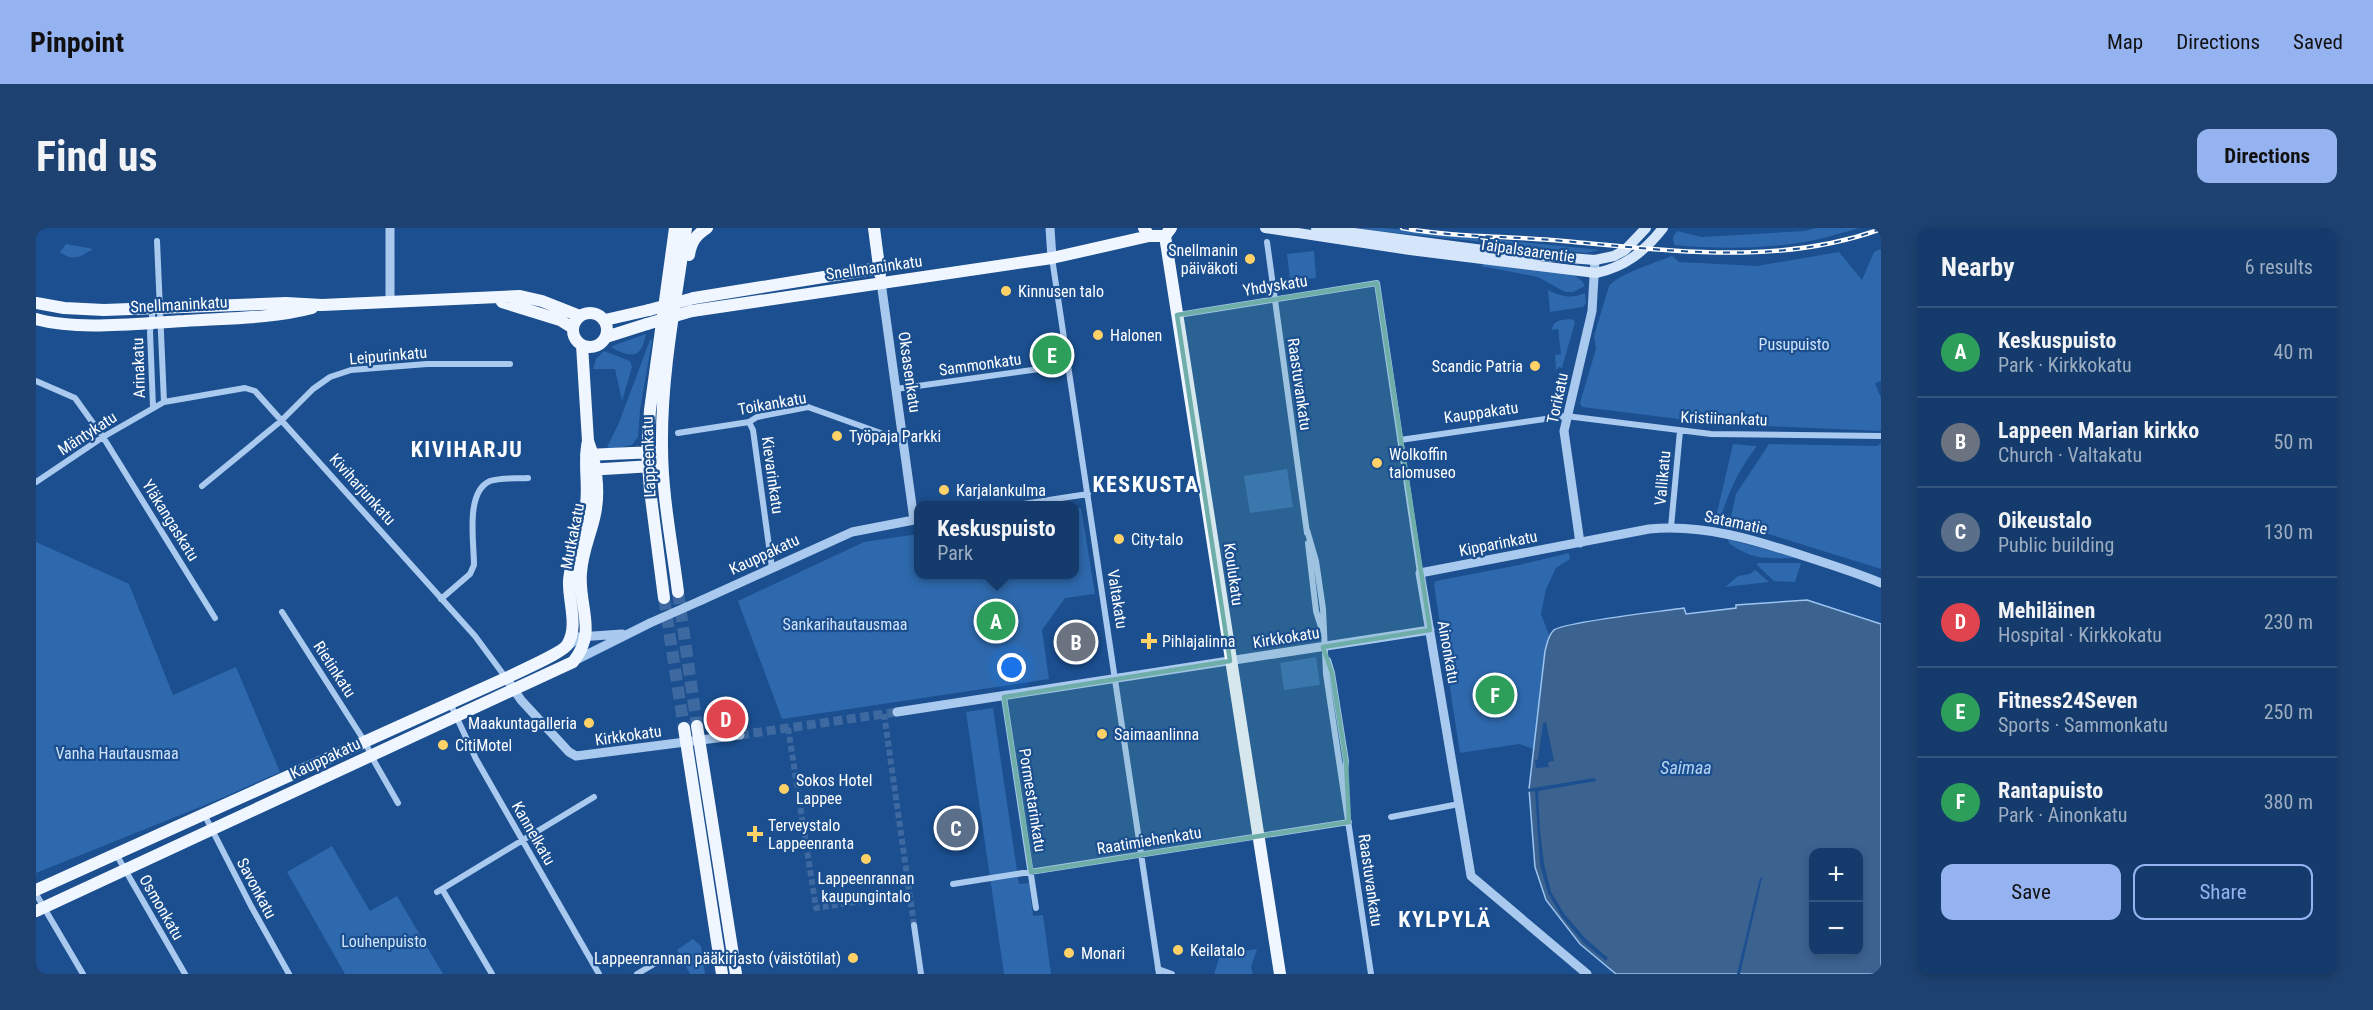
<!DOCTYPE html>
<html lang="en">
<head>
<meta charset="utf-8">
<style>
  body { margin:0; font-family:"Roboto Condensed",sans-serif; background:#1d4271; color:#f1f3f6 }
  .controls { position:absolute; right:18px; bottom:18px; display:grid; overflow:hidden; border-radius:12px; box-shadow:0 3px 9px #0003 }
  .controls button { width:54px; height:54px; display:grid; place-items:center; padding:0; border:0; border-bottom:2px solid #33557e; background:#143b6b; color:#f1f3f6; font:30px sans-serif }
  .you { position:absolute; left:976px; top:440px; width:21px; height:21px; margin:-15px; border:4px solid #fff; border-radius:50%; background:#1a73e8; box-shadow:0 0 0 9px #1a73e833 }
  .badge { display:grid; place-items:center; width:39px; height:39px; border-radius:50%; background:#95b2f1; color:#fff; font-size:20px; font-weight:700 }
  .pin { position:absolute; translate:-50% -50%; border:3px solid #fff; box-shadow:0 2px 6px #0006 }
  .popup { position:absolute; left:878px; top:273px; width:165px; height:78px; box-sizing:border-box; display:grid; place-content:center; border-radius:12px; background:#143b6b; filter:drop-shadow(0 2px 4px #0005); font-size:20px; white-space:nowrap; color:#9dadc1 }
  .popup b { font-size:22px; color:#f1f3f6 }
  .popup::after { content:''; position:absolute; left:50%; top:100%; margin-left:-12px; border:12px solid transparent; border-top-color:#143b6b }
  .list { margin:0; padding:0; list-style:none }
  h2 { display:flex; justify-content:space-between; align-items:center; height:78px; margin:0; padding:0 24px; font-size:26px }
  h2 small { font-size:20px; font-weight:400; color:#9dadc1 }
  .list li { display:grid; grid-template-columns:39px 1fr auto; gap:18px; align-items:center; box-sizing:border-box; height:90px; padding:0 24px; border-top:2px solid #33557e }
  .list b { display:block; font-size:22px; white-space:nowrap }
  .list p { margin:0; font-size:20px; white-space:nowrap; color:#9dadc1 }
  .list em { font-size:20px; font-style:normal; color:#9dadc1 }
  .actions { display:flex; gap:12px; padding:18px 24px }
  .actions a { flex:1; padding:14px 0; border:2px solid #95b2f1; border-radius:12px; text-align:center; font-size:21px; color:#95b2f1 }
  .actions .main { background:#95b2f1; color:#111 }
  .map { position:relative; flex:none; width:1845px; height:746px; overflow:hidden; border-radius:12px }
  header { display:flex; align-items:center; gap:36px; box-sizing:border-box; height:84px; padding:0 30px; background:#95b2f1; color:#111 }
  header strong { font-size:28px }
  nav { display:flex; gap:33px; margin-inline-start:auto; font-size:21px }
  .intro { display:flex; align-items:center; justify-content:space-between; box-sizing:border-box; height:144px; padding:0 36px }
  h1 { margin:0; font-size:42px }
  .button { padding:15px 27px; border-radius:12px; background:#95b2f1; color:#111; font-size:21px; font-weight:700 }
  main { display:flex; gap:36px; padding:0 36px }
  aside { flex:1; background:#143b6b; border-radius:12px; box-shadow:0 3px 9px #0003 }
  .map>svg:first-child { display:block }
  .green { fill:#2e69ad }
  .water { fill:#3c6290; stroke:#9cc4f0; stroke-width:1.5; fill-rule:evenodd }
  .pier { fill:#1b4f8f }
  .lines { fill:none; stroke-linecap:round; stroke-linejoin:round }
  .minor-tunnel { stroke:#3d69a0; stroke-width:6; stroke-dasharray:6 3; stroke-linecap:butt }
  .tertiary-tunnel { stroke:#3d69a0; stroke-width:9; stroke-dasharray:9 4.5; stroke-linecap:butt }
  .primary-tunnel { stroke:#3d69a0; stroke-width:12; stroke-dasharray:12 6; stroke-linecap:butt }
  .minor { stroke:#a9c9ee; stroke-width:6 }
  .tertiary { stroke:#a9c9ee; stroke-width:9 }
  .secondary { stroke:#d6e6fa; stroke-width:10 }
  .primary { stroke:#f0f6ff; stroke-width:12 }
  .rail-casing { stroke:#fff; stroke-width:4.5 }
  .rail { stroke:#1b4f8f; stroke-width:2; stroke-dasharray:7; stroke-linecap:butt }
  .tertiary-bridge { stroke:#a9c9ee; stroke-width:9 }
  .primary-bridge { stroke:#f0f6ff; stroke-width:12 }
  .marked { fill:#6fada8; fill-opacity:0.2; stroke:#6fada8; stroke-width:4.5; stroke-linejoin:round }
  .poi-dot { fill:#ffd166; stroke:#1b4f8f; stroke-width:2 }
  .labels { text-anchor:middle; stroke-width:4.5; stroke-linejoin:round; paint-order:stroke }
  .poi-label { font-size:16px; fill:#fff; stroke:#1b4f8f; text-anchor:start }
  .street-label { font-size:16px; fill:#fff; stroke:#1b4f8f }
  .park-label { font-size:16px; fill:#cfe3fa; stroke:#1b4f8f }
  .water-label { font-size:18px; font-style:italic; fill:#b5d3f5; stroke:#1b4f8f }
  .district-label { font-size:22px; font-weight:bold; letter-spacing:1.5px; fill:#fff; stroke:#1b4f8f }
</style>
</head>
<body>
<header>
<strong>Pinpoint</strong>
<nav><a>Map</a><a>Directions</a><a>Saved</a></nav>
</header>
<div class="intro"><h1>Find us</h1><a class="button">Directions</a></div>
<main>
<div class="map">
<svg width="1845" height="746" viewBox="0 0 1845 746">
  <rect width="100%" height="100%" fill="#1b4f8f"/>
  <path class="green" d="M 1315,0 L 1347,0 L 1564,22 L 1550,25 Z
    M 1780,0 L 1823,0 C 1805,5 1787,11 1768,14 C 1725,21 1681,21 1638,17 L 1637,9 L 1641,3 L 1666,9 L 1770,3 Z
    M 30,16 L 57,21 C 44,29 37,34 24,24 Z
    M 1845,21 L 1845,153 L 1839,155 L 1845,170 L 1845,203 L 1683,196 L 1546,179 L 1544,175 L 1560,121 L 1558,108 L 1573,58 C 1584,45 1619,35 1636,28 L 1643,34 L 1721,38 L 1803,24 L 1826,52 L 1838,24 Z
    M 1278,23 L 1280,50 L 1254,52 L 1251,26 Z
    M 1451,33 L 1538,47 L 1546,53 L 1549,58 L 1537,64 L 1529,64 L 1502,49 L 1445,38 Z
    M 1512,62 C 1526,69 1535,71 1549,65 L 1550,75 L 1547,79 L 1514,84 Z
    M 1536,91 L 1539,94 L 1526,140 L 1523,139 L 1520,142 L 1519,127 L 1525,126 L 1522,101 L 1516,102 C 1517,91 1527,92 1536,91 Z
    M 610,106 C 605,132 595,129 576,120 L 576,118 Z
    M 614,112 L 616,112 L 604,182 L 602,209 L 596,217 L 576,221 L 571,219 L 582,197 Z
    M 568,123 L 594,133 L 596,139 L 586,173 L 579,141 L 557,141 L 560,131 Z
    M 1845,215 L 1845,341 L 1694,294 L 1700,266 L 1733,216 L 1841,218 Z
    M 1697,216 L 1721,218 C 1703,241 1693,263 1684,291 L 1680,289 Z
    M 1251,241 L 1257,279 L 1214,285 L 1208,248 Z
    M 1045,280 L 1059,366 L 1029,370 L 1006,402 L 1013,451 L 746,491 L 702,373 L 828,314 L 882,306 L 882,346 L 1038,346 L 1038,281 Z
    M 1692,311 L 1760,330 C 1732,330 1717,333 1693,315 Z
    M 0,314 L 93,356 L 137,467 L 200,439 L 244,544 L 179,573 L 0,645 Z
    M 1533,325 L 1534,331 L 1520,340 L 1510,361 L 1505,386 L 1513,407 L 1509,423 L 1498,521 L 1483,516 L 1424,525 L 1398,357 L 1400,353 L 1483,337 Z
    M 1721,335 L 1765,335 L 1759,354 L 1738,353 L 1721,337 Z
    M 1719,342 L 1733,354 L 1689,359 L 1702,348 L 1714,346 Z
    M 1280,429 L 1284,457 L 1248,462 L 1244,435 Z
    M 957,480 L 983,656 L 993,655 L 997,688 L 1007,687 L 1015,746 L 968,746 L 930,484 Z
    M 296,618 L 334,683 L 361,668 L 407,746 L 309,746 L 251,644 Z
    M 657,711 L 665,718 L 669,746 L 654,746 L 641,722 Z
    M 1221,721 L 1215,739 L 1217,746 L 1178,746 L 1184,727 Z"/>
  <path class="water" d="M 1771,372 L 1845,396 L 1845,746 L 1580,746 L 1544,716 L 1510,672 L 1499,639 L 1493,561 L 1509,423 C 1511,416 1512,407 1518,402 C 1527,394 1629,383 1648,380 L 1650,386 L 1700,380 L 1700,377 ZM 1778,624 L 1822,624 L 1822,724 L 1778,724 Z"/>
  <path class="pier" d="M 1510,494 L 1518,533 L 1512,534 L 1513,539 L 1500,540 L 1499,532 L 1502,531 L 1507,495 Z
    M 1559,550 L 1560,553 L 1502,563 L 1504,602 L 1508,636 L 1515,664 L 1529,687 L 1551,712 L 1572,730 L 1570,733 L 1548,715 L 1526,689 L 1512,665 L 1504,637 L 1499,563 L 1491,564 L 1491,561 Z
    M 1724,650 L 1726,650 L 1704,746 L 1701,746 Z"/>
  <g class="lines">
    <path class="minor-tunnel" d="M 848,486 L 878,697
      M 752,500 L 780,680 L 874,666"/>
    <path class="tertiary-tunnel" d="M 704,507 L 861,484"/>
    <path class="primary-tunnel" d="M 642,364 L 661,498
      M 628,370 L 648,500"/>
    <path class="minor" d="M 121,13 L 128,174
      M 1231,14 L 1271,305
      M 1016,30 L 1123,746
      M 1142,87 L 1341,55 L 1384,345
      M 0,153 L 39,170 L 67,209 L 179,390
      M 860,161 L 1032,137
      M 117,179 L 114,104 L 117,80
      M 713,194 L 717,202 L 736,340
      M 642,205 L 713,194 L 721,189 L 772,179 L 853,208 L 866,207
      M 1364,212 L 1530,188 L 1675,206 L 1845,208
      M 0,254 L 67,209 L 128,174 L 209,160 L 219,163 L 439,408 L 470,450
      M 166,258 L 245,193 L 277,161 L 294,149 L 315,142 L 391,136 L 474,136
      M 974,278 L 1052,266
      M 1635,299 L 1644,203
      M 1271,302 L 1280,333 L 1287,381 L 1290,446 L 1335,746
      M 1272,315 L 1280,383 L 1286,402
      M 405,371 L 434,346 L 438,337 C 438,314 429,264 454,253 C 466,249 480,251 492,250
      M 246,384 L 329,514 L 338,533 L 362,575
      M 1292,432 L 1296,445 L 1310,533 L 1308,552
      M 968,469 L 1000,680
      M 414,475 L 440,531 L 563,746
      M 168,586 L 215,678 L 253,746
      M 1355,589 L 1423,576
      M 80,626 L 149,746
      M 917,656 L 1313,594
      M 406,661 L 456,746
      M 401,664 L 558,569
      M 0,666 L 47,746
      M 878,697 L 885,746
      M 1122,741 L 1136,746
      M 601,746 L 628,730"/>
    <path class="tertiary" d="M 354,0 L 354,74
      M 1014,0 L 1016,30
      M 1544,315 L 1528,203 L 1556,83 L 1559,32
      M 666,372 L 816,304 L 878,292 L 845,54
      M 531,419 L 543,409 L 586,406
      M 538,433 L 614,395
      M 470,450 L 485,472 L 533,524 L 540,528 L 704,507
      M 861,484 L 1394,402
      M 1551,746 L 1435,648 L 1384,345 L 1613,301 C 1669,296 1719,312 1771,329 C 1796,337 1821,345 1845,355"/>
    <path class="secondary" d="M 1229,0 L 1374,22 L 1560,45 C 1589,39 1609,23 1627,0
      M 1280,0 L 1470,25 L 1559,32 L 1578,28 L 1589,22 L 1610,0"/>
    <path class="primary" d="M 838,0 L 844,46
      M 1108,0 L 1113,8 L 1129,8 L 1135,0
      M 1129,8 L 1244,746
      M 653,27 C 655,14 660,7 671,0
      M 658,70 L 843,40
      M 466,74 L 524,92 L 537,100
      M 0,75 L 28,80 L 68,82 L 250,75 L 286,77 L 484,68 L 506,73 L 544,88
      M 656,83 L 1016,30 L 1113,8
      M537 102a17 17 0 1 1 34 0a17 17 0 1 1-34 0Z
      M 0,91 C 42,103 104,95 148,93 C 190,90 234,91 276,80
      M 569,92 L 613,82
      M 570,109 L 611,96
      M 550,227 L 619,224
      M 551,242 L 617,238
      M 642,364 C 636,316 626,267 626,218 C 625,146 640,72 650,0
      M 628,370 L 614,262 L 611,224 L 614,182 L 639,0
      M 661,498 L 700,746
      M 648,500 L 686,746
      M 0,662 L 470,450 C 482,444 526,425 531,417 C 543,399 532,373 533,353 C 535,327 547,303 550,277 C 553,255 547,234 552,213
      M 0,683 L 537,434 C 562,404 542,378 545,345 C 546,324 555,306 559,286 C 564,263 560,234 552,213 L 546,117"/>
    <defs>
      <path id="rail" d="M 1366,0 C 1415,9 1466,8 1515,12 C 1627,21 1737,40 1845,1"/>
    </defs>
    <use href="#rail" class="rail-casing"/>
    <use href="#rail" class="rail"/>
    <path class="tertiary-bridge" d="M 614,395 L 666,372"/>
    <path class="primary-bridge" d="M 613,82 L 658,70
      M 611,96 L 656,83"/>
  </g>
  <path class="marked" d="M 1341,55 L 1394,402 L 1287,419 L 1296,445 L 1310,533 L 1313,594 L 995,644 L 968,469 L 1194,433 L 1141,87 Z"/>
  <g class="poi-dot">
    <circle cx="1214" cy="31" r="6"/>
    <circle cx="970" cy="63" r="6"/>
    <circle cx="1062" cy="107" r="6"/>
    <circle cx="1499" cy="138" r="6"/>
    <circle cx="801" cy="208" r="6"/>
    <circle cx="1341" cy="235" r="6"/>
    <circle cx="908" cy="262" r="6"/>
    <circle cx="1083" cy="311" r="6"/>
    <path d="M1110 404h6v6h6v6h-6v6h-6v-6h-6v-6h6z"/>
    <circle cx="553" cy="495" r="6"/>
    <circle cx="1066" cy="506" r="6"/>
    <circle cx="407" cy="517" r="6"/>
    <circle cx="748" cy="561" r="6"/>
    <path d="M716 597h6v6h6v6h-6v6h-6v-6h-6v-6h6z"/>
    <circle cx="830" cy="631" r="6"/>
    <circle cx="1142" cy="722" r="6"/>
    <circle cx="1033" cy="725" r="6"/>
    <circle cx="817" cy="730" r="6"/>
  </g>
  <g class="labels">
    <g class="poi-label">
      <text x="1202" y="28" text-anchor="end">Snellmanin<tspan x="1202" dy="18">päiväkoti</tspan></text>
      <text x="982" y="69">Kinnusen talo</text>
      <text x="1074" y="113">Halonen</text>
      <text x="1487" y="144" text-anchor="end">Scandic Patria</text>
      <text x="813" y="214">Työpaja Parkki</text>
      <text x="1353" y="232">Wolkoffin<tspan x="1353" dy="18">talomuseo</tspan></text>
      <text x="920" y="268">Karjalankulma</text>
      <text x="1095" y="317">City-talo</text>
      <text x="1126" y="419">Pihlajalinna</text>
      <text x="541" y="501" text-anchor="end">Maakuntagalleria</text>
      <text x="1078" y="512">Saimaanlinna</text>
      <text x="419" y="523">CitiMotel</text>
      <text x="760" y="558">Sokos Hotel<tspan x="760" dy="18">Lappee</tspan></text>
      <text x="732" y="603">Terveystalo<tspan x="732" dy="18">Lappeenranta</tspan></text>
      <text x="830" y="656" text-anchor="middle">Lappeenrannan<tspan x="830" dy="18">kaupungintalo</tspan></text>
      <text x="1154" y="728">Keilatalo</text>
      <text x="1045" y="731">Monari</text>
      <text x="805" y="736" text-anchor="end">Lappeenrannan pääkirjasto (väistötilat)</text>
    </g>
    <g class="street-label">
      <text transform="translate(1491 22) rotate(8)" y="6">Taipalsaarentie</text>
      <text transform="translate(838 39) rotate(-8)" y="6">Snellmaninkatu</text>
      <text transform="translate(1239 57) rotate(-9)" y="6">Yhdyskatu</text>
      <text transform="translate(143 76) rotate(-3)" y="6">Snellmaninkatu</text>
      <text transform="translate(352 127) rotate(-5)" y="6">Leipurinkatu</text>
      <text transform="translate(944 136) rotate(-8)" y="6">Sammonkatu</text>
      <text transform="translate(102 140) rotate(-92)" y="6">Arinakatu</text>
      <text transform="translate(874 144) rotate(82)" y="6">Oksasenkatu</text>
      <text transform="translate(1264 156) rotate(82)" y="6">Raastuvankatu</text>
      <text transform="translate(1521 170) rotate(-78)" y="6">Torikatu</text>
      <text transform="translate(736 175) rotate(-10)" y="6">Toikankatu</text>
      <text transform="translate(1445 184) rotate(-8)" y="6">Kauppakatu</text>
      <text transform="translate(1688 190) rotate(2)" y="6">Kristiinankatu</text>
      <text transform="translate(51 205) rotate(-33)" y="6">Mäntykatu</text>
      <text transform="translate(612 229) rotate(-92)" y="6">Lappeenkatu</text>
      <text transform="translate(737 247) rotate(82)" y="6">Kievarinkatu</text>
      <text transform="translate(1626 250) rotate(-85)" y="6">Vallikatu</text>
      <text transform="translate(327 261) rotate(48)" y="6">Kiviharjunkatu</text>
      <text transform="translate(135 292) rotate(58)" y="6">Yläkangaskatu</text>
      <text transform="translate(1700 294) rotate(12)" y="6">Satamatie</text>
      <text transform="translate(536 308) rotate(-79)" y="6">Mutkakatu</text>
      <text transform="translate(1462 315) rotate(-11)" y="6">Kipparinkatu</text>
      <text transform="translate(728 326) rotate(-25)" y="6">Kauppakatu</text>
      <text transform="translate(1198 346) rotate(82)" y="6">Koulukatu</text>
      <text transform="translate(1082 371) rotate(81)" y="6">Valtakatu</text>
      <text transform="translate(1250 409) rotate(-9)" y="6">Kirkkokatu</text>
      <text transform="translate(1413 424) rotate(80)" y="6">Ainonkatu</text>
      <text transform="translate(299 441) rotate(57)" y="6">Rietinkatu</text>
      <text transform="translate(592 507) rotate(-8)" y="6">Kirkkokatu</text>
      <text transform="translate(289 530) rotate(-25)" y="6">Kauppakatu</text>
      <text transform="translate(997 572) rotate(81)" y="6">Pormestarinkatu</text>
      <text transform="translate(498 605) rotate(60)" y="6">Kannelkatu</text>
      <text transform="translate(1113 612) rotate(-9)" y="6">Raatimiehenkatu</text>
      <text transform="translate(1335 652) rotate(82)" y="6">Raastuvankatu</text>
      <text transform="translate(221 660) rotate(62)" y="6">Savonkatu</text>
      <text transform="translate(126 679) rotate(60)" y="6">Osmonkatu</text>
    </g>
    <g class="park-label">
      <text x="1758" y="122">Pusupuisto</text>
      <text x="809" y="402">Sankarihautausmaa</text>
      <text x="81" y="531">Vanha Hautausmaa</text>
      <text x="348" y="719">Louhenpuisto</text>
    </g>
    <g class="water-label">
      <text x="1650" y="546">Saimaa</text>
    </g>
    <g class="district-label">
      <text x="431" y="229">KIVIHARJU</text>
      <text x="1110" y="264">KESKUSTA</text>
      <text x="1409" y="699">KYLPYLÄ</text>
    </g>
  </g>
</svg>
<div class="controls">
<button>+</button>
<button>−</button>
</div>
<div class="you"></div>
<div class="pin badge" style="left:960px;top:393px;background:#2e9e5b">A</div>
<div class="popup"><b>Keskuspuisto</b>Park</div>
<div class="pin badge" style="left:1040px;top:414px;background:#6b7280">B</div>
<div class="pin badge" style="left:920px;top:600px;background:#5c6f8a">C</div>
<div class="pin badge" style="left:690px;top:491px;background:#e0444e">D</div>
<div class="pin badge" style="left:1016px;top:127px;background:#2e9e5b">E</div>
<div class="pin badge" style="left:1459px;top:467px;background:#2e9e5b">F</div>
</div>
<aside>
<h2>Nearby<small>6 results</small></h2>
<ul class="list">
<li><span class="badge" style="background:#2e9e5b">A</span><div><b>Keskuspuisto</b><p>Park · Kirkkokatu</p></div><em>40 m</em></li>
<li><span class="badge" style="background:#6b7280">B</span><div><b>Lappeen Marian kirkko</b><p>Church · Valtakatu</p></div><em>50 m</em></li>
<li><span class="badge" style="background:#5c6f8a">C</span><div><b>Oikeustalo</b><p>Public building</p></div><em>130 m</em></li>
<li><span class="badge" style="background:#e0444e">D</span><div><b>Mehiläinen</b><p>Hospital · Kirkkokatu</p></div><em>230 m</em></li>
<li><span class="badge" style="background:#2e9e5b">E</span><div><b>Fitness24Seven</b><p>Sports · Sammonkatu</p></div><em>250 m</em></li>
<li><span class="badge" style="background:#2e9e5b">F</span><div><b>Rantapuisto</b><p>Park · Ainonkatu</p></div><em>380 m</em></li>
</ul>
<div class="actions"><a class="main">Save</a><a>Share</a></div>
</aside>
</main>
</body>
</html>
